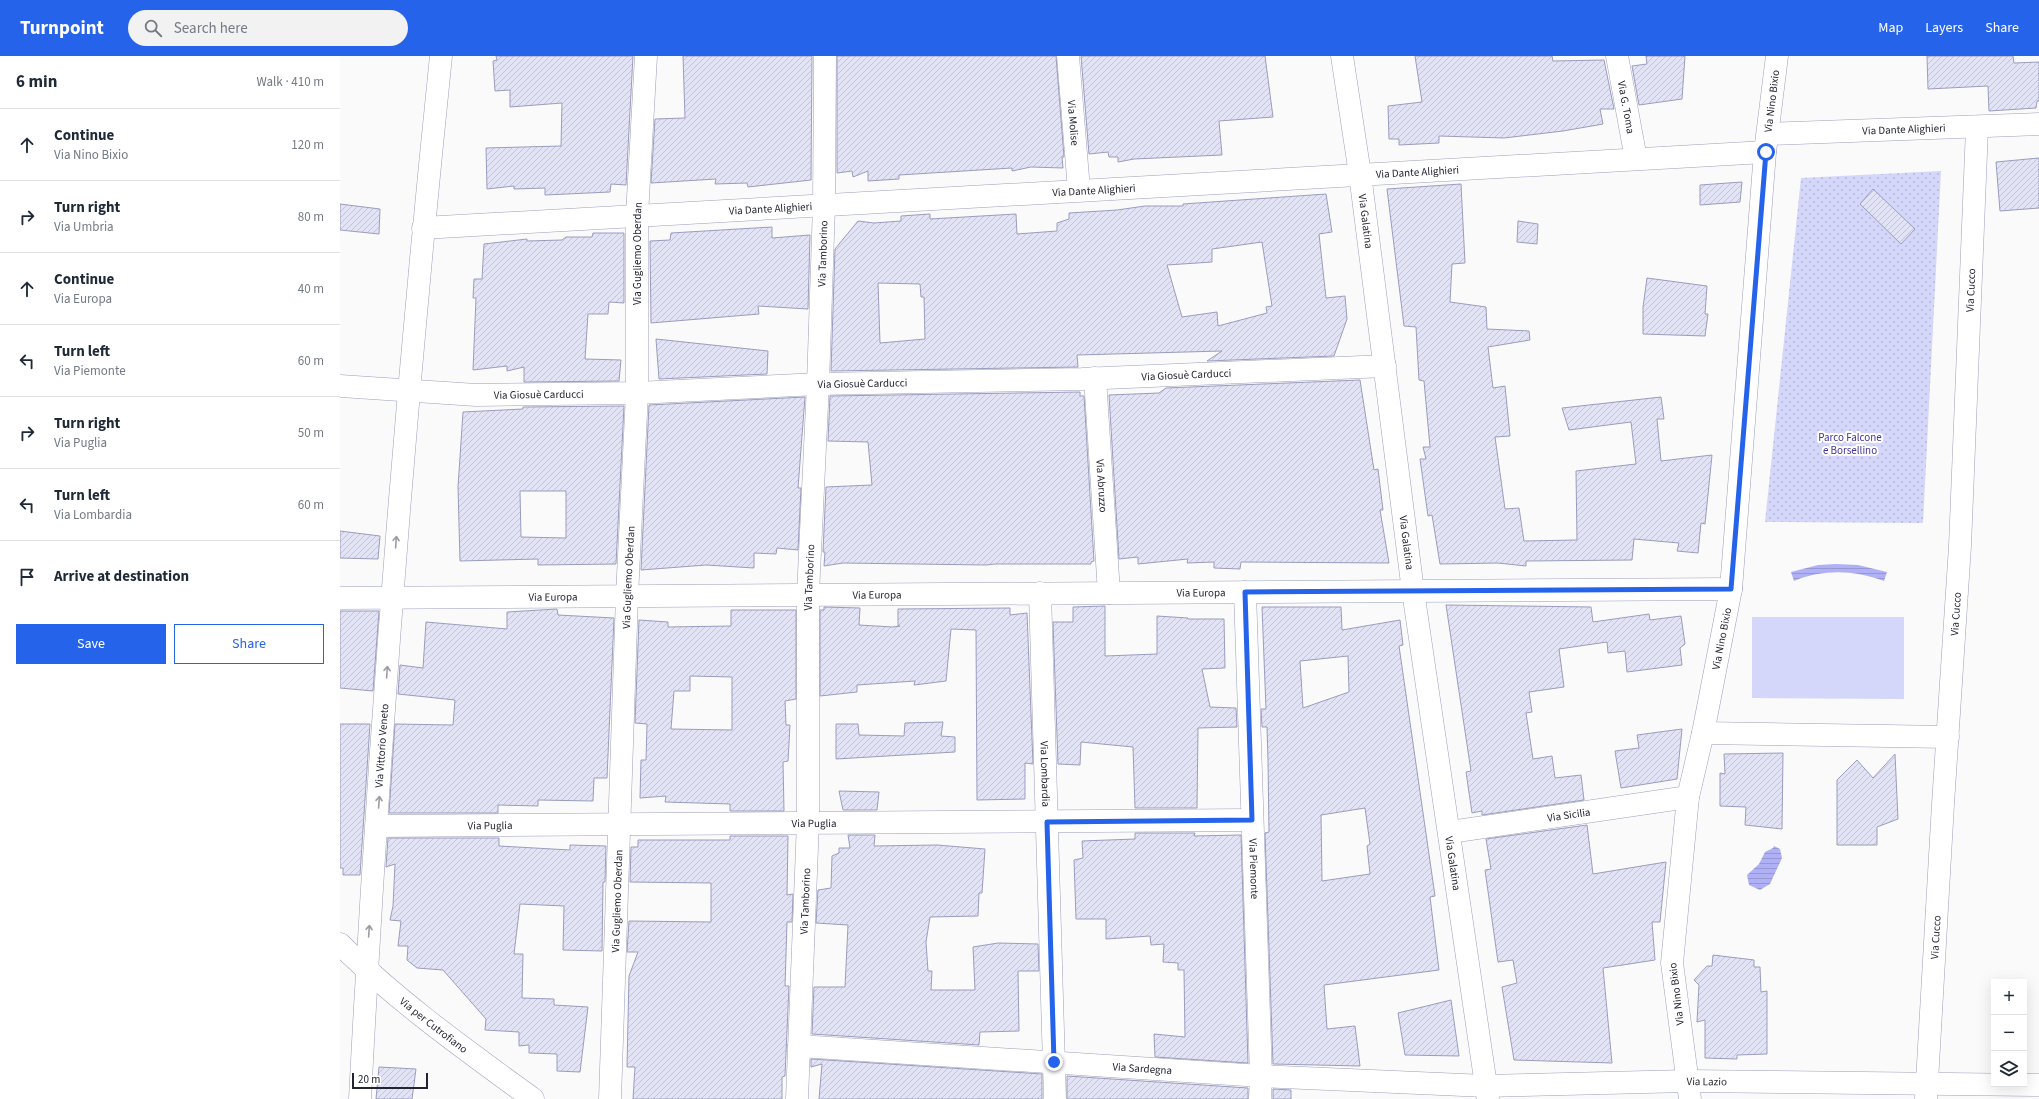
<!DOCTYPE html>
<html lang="en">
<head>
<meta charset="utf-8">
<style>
  body { margin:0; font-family:"Source Sans 3",sans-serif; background:#f2f2f3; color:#1f2937 }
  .controls { position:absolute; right:12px; bottom:12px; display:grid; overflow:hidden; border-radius:0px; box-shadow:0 4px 16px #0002 }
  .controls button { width:36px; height:36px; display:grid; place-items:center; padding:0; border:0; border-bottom:1px solid #e0e1e3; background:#fff; color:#1f2937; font:20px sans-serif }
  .scale { position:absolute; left:12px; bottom:10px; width:76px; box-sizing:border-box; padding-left:4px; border:2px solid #232431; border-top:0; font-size:11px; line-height:14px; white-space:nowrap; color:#232431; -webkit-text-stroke:3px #fff; paint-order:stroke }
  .stop { position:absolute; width:12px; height:12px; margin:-9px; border:3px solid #2563eb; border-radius:50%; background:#fff }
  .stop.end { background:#2563eb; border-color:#fff; box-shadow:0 1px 4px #0008 }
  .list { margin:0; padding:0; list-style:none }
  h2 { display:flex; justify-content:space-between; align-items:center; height:52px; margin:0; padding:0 16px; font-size:17px }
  h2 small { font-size:13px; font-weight:400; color:#747a83 }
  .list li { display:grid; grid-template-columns:26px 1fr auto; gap:12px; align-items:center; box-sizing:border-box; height:72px; padding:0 16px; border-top:1px solid #e0e1e3 }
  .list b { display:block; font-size:15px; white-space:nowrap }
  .list p { margin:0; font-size:13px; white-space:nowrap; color:#747a83 }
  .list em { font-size:13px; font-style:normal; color:#747a83 }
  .actions { display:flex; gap:8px; padding:12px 16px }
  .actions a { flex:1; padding:9px 0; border:1px solid #2563eb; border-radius:0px; text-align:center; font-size:14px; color:#2563eb }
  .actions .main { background:#2563eb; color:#fff }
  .icon { flex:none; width:22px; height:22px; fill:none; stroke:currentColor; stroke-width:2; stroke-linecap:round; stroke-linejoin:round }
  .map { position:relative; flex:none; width:1699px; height:1043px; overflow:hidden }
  header { display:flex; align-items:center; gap:24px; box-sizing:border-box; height:56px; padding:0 20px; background:#2563eb; color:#fff }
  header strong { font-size:19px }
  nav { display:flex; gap:22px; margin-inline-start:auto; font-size:14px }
  .search { width:280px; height:36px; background:#f2f2f3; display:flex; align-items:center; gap:10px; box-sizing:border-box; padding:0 14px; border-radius:22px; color:#747a83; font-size:15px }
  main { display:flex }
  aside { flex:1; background:#fff }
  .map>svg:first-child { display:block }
  .grass { fill:url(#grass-dots) }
  .pitch { fill:#d4d6fa }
  .water { fill:url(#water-rules) }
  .building { fill:url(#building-hatch); stroke:#9b9cbe; fill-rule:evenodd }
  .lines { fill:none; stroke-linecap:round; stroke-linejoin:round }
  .minor-casing { stroke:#9d9ebf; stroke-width:23 }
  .major-casing { stroke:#9d9ebf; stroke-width:23 }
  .minor { stroke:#fff; stroke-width:22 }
  .major { stroke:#fff; stroke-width:22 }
  .oneway { stroke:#9c9ca2 }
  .route { stroke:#2563eb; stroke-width:5 }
  .labels { text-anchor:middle; stroke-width:4; stroke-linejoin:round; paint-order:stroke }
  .street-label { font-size:11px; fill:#232431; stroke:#fff }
  .park-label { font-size:11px; fill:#443599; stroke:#fff }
</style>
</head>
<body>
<header>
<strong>Turnpoint</strong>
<div class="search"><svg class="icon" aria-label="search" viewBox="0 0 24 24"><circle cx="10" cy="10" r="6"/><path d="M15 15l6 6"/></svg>Search here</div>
<nav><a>Map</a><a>Layers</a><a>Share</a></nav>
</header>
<main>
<aside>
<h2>6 min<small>Walk · 410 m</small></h2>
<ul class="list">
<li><svg class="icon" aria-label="ahead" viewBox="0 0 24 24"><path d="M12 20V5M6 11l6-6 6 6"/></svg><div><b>Continue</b><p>Via Nino Bixio</p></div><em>120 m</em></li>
<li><svg class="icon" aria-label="right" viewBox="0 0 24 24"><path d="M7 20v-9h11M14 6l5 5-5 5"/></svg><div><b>Turn right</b><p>Via Umbria</p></div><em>80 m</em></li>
<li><svg class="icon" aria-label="ahead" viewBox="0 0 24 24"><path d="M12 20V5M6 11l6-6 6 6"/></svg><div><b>Continue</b><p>Via Europa</p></div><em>40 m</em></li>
<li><svg class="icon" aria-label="left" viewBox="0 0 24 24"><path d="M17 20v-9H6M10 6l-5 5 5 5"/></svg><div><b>Turn left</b><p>Via Piemonte</p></div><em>60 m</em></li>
<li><svg class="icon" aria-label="right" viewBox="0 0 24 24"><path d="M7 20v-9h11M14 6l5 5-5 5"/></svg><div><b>Turn right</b><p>Via Puglia</p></div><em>50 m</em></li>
<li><svg class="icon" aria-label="left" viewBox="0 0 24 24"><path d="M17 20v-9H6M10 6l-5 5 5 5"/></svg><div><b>Turn left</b><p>Via Lombardia</p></div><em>60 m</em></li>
<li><svg class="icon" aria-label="arrive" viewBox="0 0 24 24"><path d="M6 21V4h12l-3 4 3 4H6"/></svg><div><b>Arrive at destination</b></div></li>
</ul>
<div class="actions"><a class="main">Save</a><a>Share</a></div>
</aside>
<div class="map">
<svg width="1699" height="1043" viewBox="0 0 1699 1043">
  <defs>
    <pattern id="grass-dots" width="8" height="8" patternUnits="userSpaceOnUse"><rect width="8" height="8" fill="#d4d6fa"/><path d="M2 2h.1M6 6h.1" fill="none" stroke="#b6b8d7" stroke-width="1.8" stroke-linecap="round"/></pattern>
    <pattern id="water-rules" width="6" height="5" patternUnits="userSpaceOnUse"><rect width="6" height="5" fill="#b0b0f7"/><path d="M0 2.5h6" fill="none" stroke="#9797d4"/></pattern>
    <pattern id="building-hatch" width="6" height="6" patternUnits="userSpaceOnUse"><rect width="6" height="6" fill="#e3e3f6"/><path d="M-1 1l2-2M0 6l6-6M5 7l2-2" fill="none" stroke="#c2c3d3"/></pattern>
  </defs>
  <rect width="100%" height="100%" fill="#fafafa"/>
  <path class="grass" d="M 1601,115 L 1583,467 L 1425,466 L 1461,122 Z"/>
  <path class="pitch" d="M 1412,561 L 1564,561 L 1564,643 L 1412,642 Z"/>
  <path class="water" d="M 1496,508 L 1518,509 L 1547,516 L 1544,525 C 1514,514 1484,513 1454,525 L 1451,516 L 1478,509 Z
    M 1434,790 L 1440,793 L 1442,802 L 1430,828 L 1420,834 L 1409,829 L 1407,819 L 1419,808 L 1425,796 L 1433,792 Z"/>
  <path class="building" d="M 156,0 L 293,0 L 286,129 L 271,128 L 270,136 L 205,139 L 205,132 L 174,133 L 174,130 L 147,133 L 146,92 L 221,90 L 222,47 L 170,51 L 170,34 L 155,35 L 153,5 L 157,4 Z
    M 343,0 L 472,0 L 471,124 L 408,131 L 407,127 L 375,128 L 376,123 L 311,127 L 315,63 L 345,62 Z
    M 497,0 L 716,0 L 724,101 L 722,101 L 723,112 L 691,111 L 672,115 L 672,112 L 559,119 L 559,123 L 528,125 L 528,115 L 513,121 L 512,115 L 497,117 Z
    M 741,0 L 925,0 L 933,61 L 879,65 L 882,99 L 794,103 L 778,106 L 778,101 L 769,101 L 768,96 L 749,98 Z
    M 1075,0 L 1212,0 L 1213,5 L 1264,4 L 1274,53 L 1260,53 L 1263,68 L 1223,75 L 1164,82 L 1099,80 L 1099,87 L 1059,89 L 1059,83 L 1049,83 L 1048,50 L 1082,46 Z
    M 1306,0 L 1345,0 L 1342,43 L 1299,49 L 1292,10 L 1307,8 Z
    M 1587,0 L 1673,0 L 1674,7 L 1699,6 L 1699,45 L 1697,45 L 1696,52 L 1649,55 L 1648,30 L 1588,33 Z
    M 1699,102 L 1699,152 L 1660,155 L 1656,106 Z
    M 1402,126 L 1400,146 L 1360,149 L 1360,129 Z
    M 1121,128 L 1125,207 L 1112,208 L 1110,246 L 1146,251 L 1147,273 L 1189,275 L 1190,284 L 1148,291 L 1153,332 L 1165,330 L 1170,380 L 1155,381 L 1165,453 L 1179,452 L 1184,485 L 1237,484 L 1236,415 L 1296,408 L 1291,366 L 1229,374 L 1222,352 L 1321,341 L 1324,363 L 1317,363 L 1321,405 L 1372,399 L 1365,468 L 1361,467 L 1358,497 L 1337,495 L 1339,487 L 1294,483 L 1292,504 L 1186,505 L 1186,510 L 1158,507 L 1100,508 L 1092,459 L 1088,460 L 1080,403 L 1086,403 L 1083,391 L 1090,391 L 1084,325 L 1079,324 L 1076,271 L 1064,270 L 1047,133 Z
    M 1533,133 L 1575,173 L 1561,188 L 1520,148 Z
    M 986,138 L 992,176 L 979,178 L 986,242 L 1005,240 L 1007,263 L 994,300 L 867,305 L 882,295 L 737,299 L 738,311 L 491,315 L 495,193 L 518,165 L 534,167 L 561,165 L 561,160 L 590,158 L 590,163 L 676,158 L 677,178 L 717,175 L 717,167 L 729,163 L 729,157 L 777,154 L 805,150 L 843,150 L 843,148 ZM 922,186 L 932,250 L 926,251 L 927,257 L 878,270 L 877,256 L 842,261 L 827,209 L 872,206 L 872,193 ZM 538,227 L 580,228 L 581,241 L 584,241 L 585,283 L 540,287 Z
    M 0,148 L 40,153 L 39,178 L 0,174 Z
    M 1178,165 L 1198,168 L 1197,188 L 1177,186 Z
    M 432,171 L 432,182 L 470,179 L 468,253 L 418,250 L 419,258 L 311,267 L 310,185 L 330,184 L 331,177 Z
    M 253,177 L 284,177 L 284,247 L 269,246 L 268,258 L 248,258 L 245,303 L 281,304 L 279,325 L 184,326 L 184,311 L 167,315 L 167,310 L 133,314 L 136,242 L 133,242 L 134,223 L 142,223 L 144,188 L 187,183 L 187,185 L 222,184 L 226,181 L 252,181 Z
    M 1307,222 L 1367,230 L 1365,258 L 1368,258 L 1365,280 L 1303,278 L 1303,251 Z
    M 316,283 L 428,295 L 427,318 L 319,323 Z
    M 1020,324 L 1034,414 L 1038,413 L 1043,454 L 1040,454 L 1049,507 L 901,506 L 900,513 L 874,512 L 874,506 L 847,507 L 848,503 L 798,508 L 798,501 L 779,503 L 769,339 L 819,337 L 826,332 Z
    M 740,336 L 740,340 L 744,340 L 754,505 L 751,506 L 751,508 L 655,508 L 646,509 L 503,507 L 484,510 L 485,496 L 483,496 L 486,431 L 532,429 L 528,386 L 488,385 L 490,340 Z
    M 465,341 L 458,432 L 461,432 L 458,494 L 437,492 L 436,498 L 414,497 L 414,512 L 366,509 L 301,514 L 309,349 Z
    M 284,350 L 276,508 L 198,509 L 198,503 L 120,505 L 118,431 L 123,356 L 183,353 L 183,351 ZM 180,435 L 226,435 L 226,482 L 181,481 Z
    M 0,475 L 40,480 L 38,503 L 0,502 Z
    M 1106,549 L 1251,551 L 1253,566 L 1309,558 L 1310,564 L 1341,560 L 1345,588 L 1340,592 L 1342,609 L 1287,616 L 1285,595 L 1268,597 L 1267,586 L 1219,593 L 1224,631 L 1189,636 L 1192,656 L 1186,657 L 1193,703 L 1212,700 L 1215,722 L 1241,719 L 1244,744 L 1142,759 L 1142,755 L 1132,757 L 1126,716 L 1131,715 Z
    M 765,550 L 765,600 L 817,598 L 817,560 L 848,562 L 848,563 L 884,563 L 885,612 L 862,613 L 870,651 L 896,652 L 897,671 L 858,672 L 857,752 L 795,752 L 793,691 L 741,686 L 740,709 L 718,708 L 713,566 L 733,566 L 733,551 Z
    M 484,551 L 520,552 L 519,569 L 553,571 L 560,570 L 558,570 L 558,553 L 670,552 L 670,559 L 687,557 L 693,708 L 685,707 L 685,743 L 637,744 L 636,574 L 611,573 L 606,625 L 574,629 L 575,625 L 517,629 L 517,636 L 480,640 L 480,554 L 484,554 Z
    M 922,551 L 1001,551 L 1002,574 L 1060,564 L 1063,589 L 1059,590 L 1095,840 L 1090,841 L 1099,914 L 984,929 L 987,973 L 1015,970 L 1020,1010 L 933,1008 L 925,777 L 929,776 L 928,704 L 927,671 L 922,671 L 921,653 L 926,653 ZM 1008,600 L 1009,636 L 963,652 L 960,605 ZM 1025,752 L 1030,788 L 1027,790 L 1030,818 L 982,825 L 981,759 Z
    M 217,553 L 218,559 L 274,562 L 267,722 L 254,722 L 253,745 L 198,744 L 198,750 L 158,749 L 158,757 L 49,757 L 55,668 L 113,669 L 115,644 L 58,638 L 60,609 L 83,612 L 86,566 L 167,573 L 167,556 Z
    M 391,554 L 456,554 L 456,643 L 445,645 L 446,669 L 450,669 L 448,705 L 443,706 L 444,755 L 390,755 L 390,748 L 325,746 L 326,740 L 300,742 L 301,704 L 306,704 L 307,668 L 295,667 L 299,564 L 328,566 L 328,571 L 391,570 ZM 350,620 L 392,621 L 392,674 L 331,673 L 334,635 L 350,635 Z
    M 0,555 L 39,555 L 33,635 L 0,632 Z
    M 603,666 L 601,680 L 615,681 L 615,696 L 496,703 L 496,668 L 518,668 L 519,679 L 564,680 L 565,667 Z
    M 0,668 L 30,668 L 20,819 L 3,819 L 3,812 L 0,812 Z
    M 1342,673 L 1337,723 L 1281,732 L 1275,695 L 1299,692 L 1297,679 Z
    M 1443,697 L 1442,773 L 1405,769 L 1406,751 L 1380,750 L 1380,717 L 1385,718 L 1384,698 Z
    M 1555,698 L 1558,763 L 1537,771 L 1537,789 L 1497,789 L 1497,724 L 1517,704 L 1533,722 Z
    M 499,735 L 539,736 L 537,754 L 503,754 Z
    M 1247,769 L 1253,818 L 1326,806 L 1320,866 L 1312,866 L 1315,904 L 1263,912 L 1272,1007 L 1174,1004 L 1162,931 L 1177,927 L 1173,904 L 1158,906 L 1145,814 L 1151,813 L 1146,783 Z
    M 795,777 L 855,777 L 854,780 L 901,779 L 908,1007 L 815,1001 L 814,978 L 845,981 L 844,914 L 838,914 L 838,907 L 823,906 L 824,888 L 811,889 L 810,880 L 766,883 L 766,863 L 736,863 L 734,804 L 743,802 L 742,785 L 795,783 Z
    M 508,779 L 535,779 L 534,790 L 597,789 L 645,793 L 642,837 L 639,837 L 638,860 L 590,861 L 586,886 L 588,915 L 592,915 L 591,934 L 635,934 L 633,891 L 658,887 L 698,888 L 699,915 L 678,915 L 679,975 L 640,976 L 639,989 L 472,978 L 474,931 L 505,931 L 508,869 L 476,867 L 478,834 L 491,832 L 492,800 L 499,797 L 499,792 L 510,792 Z
    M 390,780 L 448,780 L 447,839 L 453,838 L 452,866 L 447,866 L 445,930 L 449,930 L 445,1020 L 442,1021 L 442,1043 L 293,1043 L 295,1011 L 287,1011 L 289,920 L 298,896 L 287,896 L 289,865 L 371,866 L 371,827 L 290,826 L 291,791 L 298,791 L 298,784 L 390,784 Z
    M 48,782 L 159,782 L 159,790 L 230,794 L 230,789 L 266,790 L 265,826 L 263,826 L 262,895 L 223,894 L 224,850 L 180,848 L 174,898 L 183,898 L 182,942 L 214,943 L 214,949 L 248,951 L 240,1016 L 217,1015 L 217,998 L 189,997 L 189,989 L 179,990 L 179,976 L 145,974 L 146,963 L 103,914 L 77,912 L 67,904 L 68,890 L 58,890 L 61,865 L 50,864 L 53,850 L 55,808 L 46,811 Z
    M 1373,899 L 1414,904 L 1414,911 L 1420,911 L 1421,936 L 1427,935 L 1427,998 L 1397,999 L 1397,1003 L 1365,1002 L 1365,964 L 1357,966 L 1359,929 L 1354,924 L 1367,910 L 1372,910 Z
    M 1111,944 L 1119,1000 L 1065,999 L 1058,957 Z
    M 471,1003 L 702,1018 L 702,1043 L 479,1043 L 482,1008 L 471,1011 Z
    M 39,1011 L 76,1013 L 72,1043 L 36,1043 Z
    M 727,1020 L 908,1032 L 908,1043 L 727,1043 Z
    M 933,1033 L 951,1034 L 951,1043 L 933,1043 Z"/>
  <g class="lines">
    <defs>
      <g id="minor">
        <path id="s1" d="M 728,0 L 739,134"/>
        <path id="s2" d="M 1002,0 L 1020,118 L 1073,535 L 1148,1043"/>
        <path id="s3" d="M 1277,0 L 1296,103"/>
        <path id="s4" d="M 1428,78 L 1699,68"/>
        <path id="s5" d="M 83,172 L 1425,96"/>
        <path id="s6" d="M 755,322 L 769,537"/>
        <path id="s7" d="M 0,330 L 136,339 L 297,337 L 478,328 L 742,323 L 1045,310"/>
        <path id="s8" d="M 905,536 L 921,1020 L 920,1043"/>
        <path id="s9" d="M 700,537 L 715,1043"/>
        <path id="s10" d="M 0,542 L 1391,533"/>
        <path d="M 1363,677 L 1608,681"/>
        <path id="s11" d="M 37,770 L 912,764"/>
        <path id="s12" d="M 1110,776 L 1348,741"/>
        <path id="s13" d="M 459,990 L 921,1020 L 1146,1030 L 1347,1025 L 1699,1029"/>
        <path id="s14" d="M 20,1043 C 38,695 65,347 101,0"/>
        <path id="s15" d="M 270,1043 L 287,540 L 297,337 L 297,159 L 306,0"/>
        <path id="s16" d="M 457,1043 L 468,766 L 468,538 L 478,328 L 484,149 L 485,0"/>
        <path id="s17" d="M 1350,1043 L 1332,907 L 1348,741 L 1363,677 L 1391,533 L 1425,96 L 1437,0"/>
        <path id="s18" d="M 1586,1043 L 1603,748 L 1620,490 L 1637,72"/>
      </g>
      <g id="major">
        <path id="s19" d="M 0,888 C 58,946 126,994 193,1043"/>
      </g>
    </defs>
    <use href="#minor" class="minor-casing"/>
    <use href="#major" class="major-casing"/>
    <use href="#minor" class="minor"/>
    <use href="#major" class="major"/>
  </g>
  <defs><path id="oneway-shaft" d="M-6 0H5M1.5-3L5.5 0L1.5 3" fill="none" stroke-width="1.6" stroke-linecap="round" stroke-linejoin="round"/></defs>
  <g class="oneway">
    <use href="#oneway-shaft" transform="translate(56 486) rotate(-86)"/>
    <use href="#oneway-shaft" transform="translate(47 616) rotate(-86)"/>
    <use href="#oneway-shaft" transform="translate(39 746) rotate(-86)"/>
    <use href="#oneway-shaft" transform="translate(29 875) rotate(-86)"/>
  </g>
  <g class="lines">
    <path class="route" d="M 714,1006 L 707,766 L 912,764 L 905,536 L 1391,533 L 1426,96"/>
  </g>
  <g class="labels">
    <g class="street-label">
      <text dy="4" stroke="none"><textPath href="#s17" startOffset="1006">Via Nino Bixio</textPath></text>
      <text dy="4" stroke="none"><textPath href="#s3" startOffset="52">Via G. Toma</textPath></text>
      <text dy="4" stroke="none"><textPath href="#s1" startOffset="67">Via Molise</textPath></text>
      <text dy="4" stroke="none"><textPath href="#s4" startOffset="136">Via Dante Alighieri</textPath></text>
      <text dy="4" stroke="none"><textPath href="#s5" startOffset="996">Via Dante Alighieri</textPath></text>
      <text dy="4" stroke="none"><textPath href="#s5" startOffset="672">Via Dante Alighieri</textPath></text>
      <text dy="4" stroke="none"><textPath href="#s5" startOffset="348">Via Dante Alighieri</textPath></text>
      <text dy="4" stroke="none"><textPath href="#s2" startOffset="167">Via Galatina</textPath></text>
      <text dy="4" stroke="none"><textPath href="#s15" startOffset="846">Via Gugliemo Oberdan</textPath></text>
      <text dy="4" stroke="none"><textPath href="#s16" startOffset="846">Via Tamborino</textPath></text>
      <text dy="4" stroke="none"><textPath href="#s18" startOffset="810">Via Cucco</textPath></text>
      <text dy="4" stroke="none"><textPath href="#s7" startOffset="847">Via Giosuè Carducci</textPath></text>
      <text dy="4" stroke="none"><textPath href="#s7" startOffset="523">Via Giosuè Carducci</textPath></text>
      <text dy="4" stroke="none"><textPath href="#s7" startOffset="199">Via Giosuè Carducci</textPath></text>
      <text dy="4" stroke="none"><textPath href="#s6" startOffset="108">Via Abruzzo</textPath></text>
      <text dy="4" stroke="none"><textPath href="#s2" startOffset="491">Via Galatina</textPath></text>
      <text dy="4" stroke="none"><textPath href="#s15" startOffset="522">Via Gugliemo Oberdan</textPath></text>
      <text dy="4" stroke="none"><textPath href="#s16" startOffset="522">Via Tamborino</textPath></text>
      <text dy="4" stroke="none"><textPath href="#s10" startOffset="861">Via Europa</textPath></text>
      <text dy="4" stroke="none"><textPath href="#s10" startOffset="537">Via Europa</textPath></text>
      <text dy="4" stroke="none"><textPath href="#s10" startOffset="213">Via Europa</textPath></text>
      <text dy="4" stroke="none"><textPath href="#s18" startOffset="486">Via Cucco</textPath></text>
      <text dy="4" stroke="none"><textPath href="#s17" startOffset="466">Via Nino Bixio</textPath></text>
      <text dy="4" stroke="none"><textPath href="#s14" startOffset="354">Via Vittorio Veneto</textPath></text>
      <text dy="4" stroke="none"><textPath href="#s9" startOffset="181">Via Lombardia</textPath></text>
      <text dy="4" stroke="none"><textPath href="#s12" startOffset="120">Via Sicilia</textPath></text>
      <text dy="4" stroke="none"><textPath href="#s11" startOffset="437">Via Puglia</textPath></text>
      <text dy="4" stroke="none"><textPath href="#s11" startOffset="113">Via Puglia</textPath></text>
      <text dy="4" stroke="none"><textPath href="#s2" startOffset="815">Via Galatina</textPath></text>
      <text dy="4" stroke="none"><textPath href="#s8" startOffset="277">Via Piemonte</textPath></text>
      <text dy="4" stroke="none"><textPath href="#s15" startOffset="198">Via Gugliemo Oberdan</textPath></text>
      <text dy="4" stroke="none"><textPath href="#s16" startOffset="198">Via Tamborino</textPath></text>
      <text dy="4" stroke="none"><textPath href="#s18" startOffset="162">Via Cucco</textPath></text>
      <text transform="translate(1336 938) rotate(-97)" y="4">Via Nino Bixio</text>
      <text dy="4" stroke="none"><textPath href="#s19" startOffset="124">Via per Cutrofiano</textPath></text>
      <text dy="4" stroke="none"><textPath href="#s13" startOffset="344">Via Sardegna</textPath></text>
      <text dy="4" stroke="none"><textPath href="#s13" startOffset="909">Via Lazio</textPath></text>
    </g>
    <g class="park-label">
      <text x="1510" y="385">Parco Falcone<tspan x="1510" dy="13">e Borsellino</tspan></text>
    </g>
  </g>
</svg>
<div class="controls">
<button>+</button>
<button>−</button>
<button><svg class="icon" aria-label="layers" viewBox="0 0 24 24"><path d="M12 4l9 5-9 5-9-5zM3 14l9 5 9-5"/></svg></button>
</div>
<div class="scale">20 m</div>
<div class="stop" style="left:1426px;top:96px"></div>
<div class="stop end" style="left:714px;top:1006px"></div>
</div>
</main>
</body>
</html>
